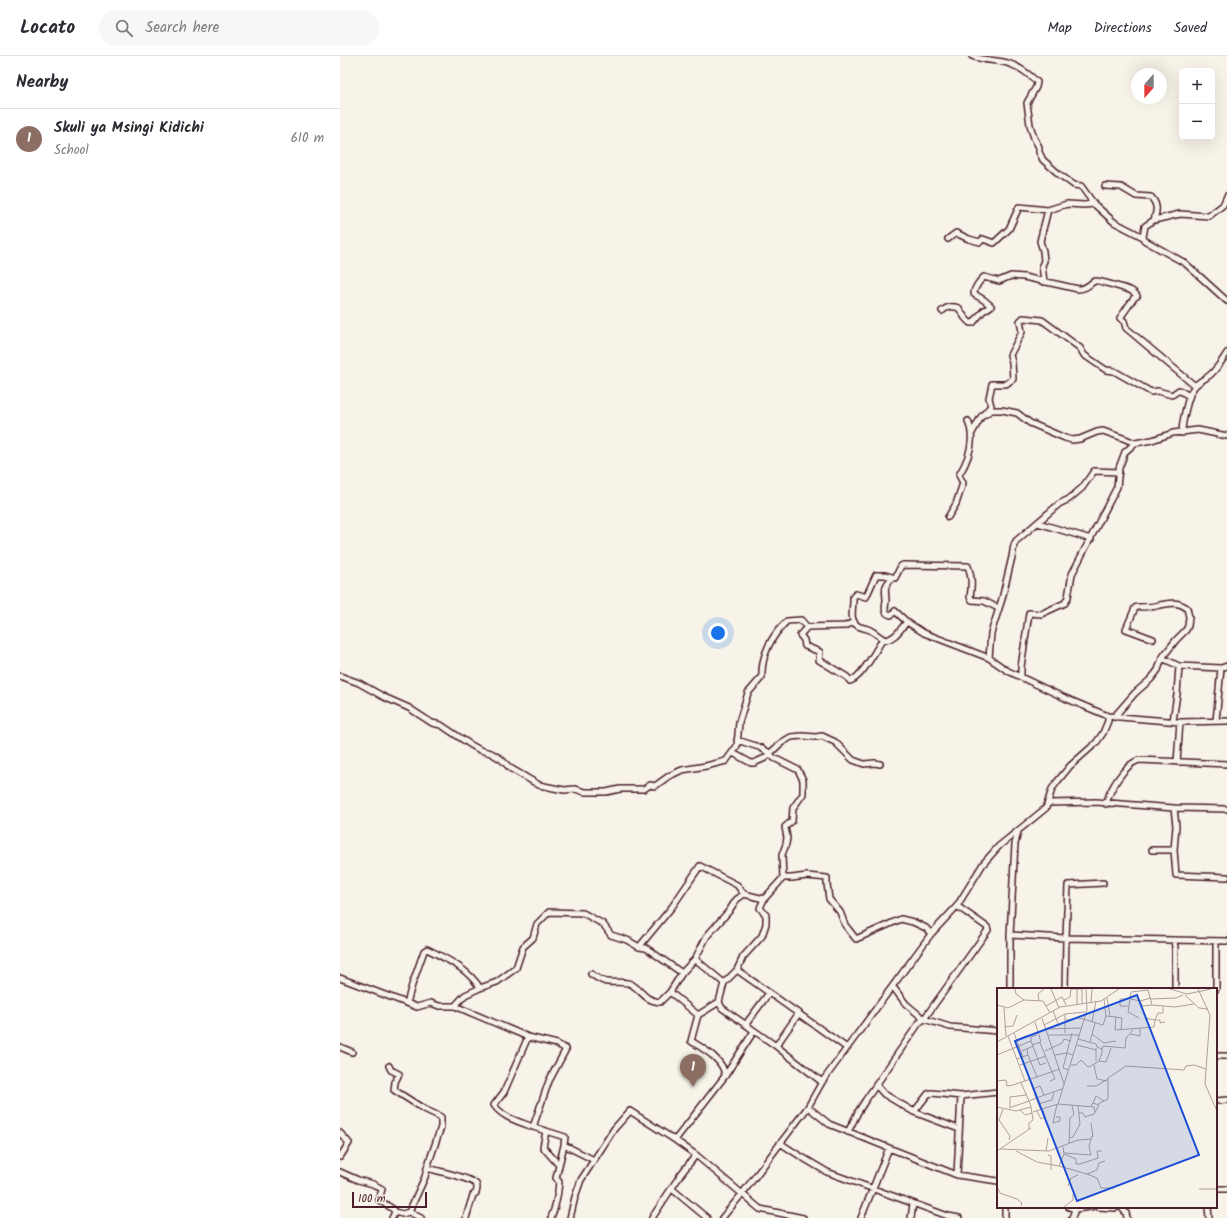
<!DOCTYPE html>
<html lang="en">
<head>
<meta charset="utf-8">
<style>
  body { margin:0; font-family:Kalam,sans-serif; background:#f7f7f7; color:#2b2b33 }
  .controls { position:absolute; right:12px; top:12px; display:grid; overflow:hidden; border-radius:6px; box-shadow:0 4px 16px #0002 }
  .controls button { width:36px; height:36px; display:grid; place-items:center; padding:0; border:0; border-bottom:1px solid #e1e1e2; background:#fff; color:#2b2b33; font:20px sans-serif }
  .compass { position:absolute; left:791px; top:12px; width:36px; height:36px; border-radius:50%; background:#fff; box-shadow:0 4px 16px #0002; rotate:201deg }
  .scale { position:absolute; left:12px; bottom:10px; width:75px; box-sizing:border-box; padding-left:4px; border:2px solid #4a1f2b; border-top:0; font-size:11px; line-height:14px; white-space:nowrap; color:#4a1f2b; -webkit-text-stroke:3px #f7f3e8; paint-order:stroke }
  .you { position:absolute; left:378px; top:577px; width:14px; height:14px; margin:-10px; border:3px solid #fff; border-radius:50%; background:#1a73e8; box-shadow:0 0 0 6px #1a73e833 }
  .badge { display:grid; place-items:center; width:26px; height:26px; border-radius:50%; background:#7c3aed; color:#fff; font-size:13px; font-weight:700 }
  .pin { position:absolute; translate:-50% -33px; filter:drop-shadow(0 1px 2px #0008) }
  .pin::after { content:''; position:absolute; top:21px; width:14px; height:12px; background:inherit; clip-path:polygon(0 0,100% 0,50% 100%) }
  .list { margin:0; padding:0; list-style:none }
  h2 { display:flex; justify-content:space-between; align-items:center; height:52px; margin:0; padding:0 16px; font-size:17px }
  h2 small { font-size:13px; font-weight:400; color:#7c7c81 }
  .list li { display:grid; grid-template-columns:26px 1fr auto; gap:12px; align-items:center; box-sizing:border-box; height:60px; padding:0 16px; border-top:1px solid #e1e1e2 }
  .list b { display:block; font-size:15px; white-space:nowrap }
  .list p { margin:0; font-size:13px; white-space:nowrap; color:#7c7c81 }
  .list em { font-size:13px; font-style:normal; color:#7c7c81 }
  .icon { flex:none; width:22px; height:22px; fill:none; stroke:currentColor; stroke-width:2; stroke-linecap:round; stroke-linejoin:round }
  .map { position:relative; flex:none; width:887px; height:1162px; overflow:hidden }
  header { display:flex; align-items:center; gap:24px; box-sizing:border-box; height:56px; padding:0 20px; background:#fff; border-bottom:1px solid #e1e1e2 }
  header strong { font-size:19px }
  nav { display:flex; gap:22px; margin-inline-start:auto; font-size:14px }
  .search { width:280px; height:36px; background:#f7f7f7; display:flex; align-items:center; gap:10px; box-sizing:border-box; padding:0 14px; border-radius:22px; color:#7c7c81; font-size:15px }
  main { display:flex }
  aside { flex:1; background:#fff }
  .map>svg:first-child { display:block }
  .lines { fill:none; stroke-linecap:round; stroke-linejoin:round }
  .minor-casing { stroke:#4a1f2b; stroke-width:8 }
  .minor { stroke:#f7f3e8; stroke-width:5 }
  .inset-road { fill:none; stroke:#b29e9c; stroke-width:1 }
  .view { fill:#1d4ed8; fill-opacity:0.15; stroke:#1d4ed8; stroke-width:2 }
  .inset-edge { fill:none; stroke:#4a1f2b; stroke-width:2 }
</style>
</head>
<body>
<header>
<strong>Locato</strong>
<div class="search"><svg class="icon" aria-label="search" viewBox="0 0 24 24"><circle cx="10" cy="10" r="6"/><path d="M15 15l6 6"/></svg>Search here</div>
<nav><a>Map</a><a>Directions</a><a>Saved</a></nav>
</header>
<main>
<aside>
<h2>Nearby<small></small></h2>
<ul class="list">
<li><span class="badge" style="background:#8d6e63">1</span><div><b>Skuli ya Msingi Kidichi</b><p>School</p></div><em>610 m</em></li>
</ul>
</aside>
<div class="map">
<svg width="887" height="1162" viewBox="0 0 887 1162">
  <rect width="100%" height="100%" fill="#f7f3e8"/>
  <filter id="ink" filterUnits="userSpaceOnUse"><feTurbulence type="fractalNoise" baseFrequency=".025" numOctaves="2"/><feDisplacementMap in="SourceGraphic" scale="8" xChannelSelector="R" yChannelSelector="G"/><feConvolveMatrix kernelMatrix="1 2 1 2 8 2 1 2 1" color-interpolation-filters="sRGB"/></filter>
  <g filter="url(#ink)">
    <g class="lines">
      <defs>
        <path id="minor" d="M 632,0 C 647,6 658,3 670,8 C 680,11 689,18 697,26 L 696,31 L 687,47 L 690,69 L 694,82 L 699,91 L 699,96 L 703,104 L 720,119 L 734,129 L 741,130 L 754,148
          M 765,130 L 781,131 L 796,140 L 811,141 C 818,149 817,154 814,164 L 805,170 L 803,181
          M 814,164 L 840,158 L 869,160 L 883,149 L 887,140
          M 608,183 L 616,177 L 629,183 L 640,186 L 643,183 L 654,187 L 669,173 L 679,151 L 708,154 L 727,148 L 744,149 L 754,148 L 774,166 L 803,181 L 804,184 L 818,192 L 845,207 L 887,245
          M 704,226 L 702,209 L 704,205 L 703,195 L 700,185 L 708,154
          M 602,255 C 608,250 612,250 619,252 L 625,262 L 630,267 L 633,267 L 643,255 L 651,250 L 644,244 L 634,238 C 634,232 640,224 644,221 L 659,225 L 671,220 L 684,221 L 738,233 C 748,233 748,228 755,225 C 757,224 788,233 792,235 C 795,237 795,237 797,240 L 794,242 L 780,262 L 784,265 L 786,272 L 855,330
          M 646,358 L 651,354 L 662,354 L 677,357 L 690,367 L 725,382 L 732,384 L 740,383 L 757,376 L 763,375 L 783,382 L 795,387 L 812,384 L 833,377 L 858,374 L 887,380
          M 632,377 L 641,361 L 651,350 L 649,342 L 652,328 L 666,328 L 673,323 L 672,306 L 670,299 L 682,276 L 680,265 L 683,262 L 702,264 L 740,292 L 744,299 L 766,314 L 774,315 L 811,336 L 818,335 L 832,339 L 839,334 L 849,340
          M 842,377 C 842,366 848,339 854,331 C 858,326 865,323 870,319 C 877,313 882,305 887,297
          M 608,461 L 616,448 L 623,427 L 619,419 C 629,403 636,384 628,365
          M 698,467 L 751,483
          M 552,522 C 544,530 545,533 546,543 C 546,550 542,557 551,559 L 555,555 L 567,566 L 584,577 L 649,602 L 668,615 L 725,642 L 768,660 L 840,666 L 887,665
          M 567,566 C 560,573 556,582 546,584 C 540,582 536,577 530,574 C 526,572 522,572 518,570 C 508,564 514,550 513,541 L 516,538 L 526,541 L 536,519 L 545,519 L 555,522 L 561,510 L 563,509 L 628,510 C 632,521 632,529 630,541 L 632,544 L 644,545 L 658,552
          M 467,571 L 460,579 L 464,584 L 465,590 L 480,596 L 479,604 L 507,621 L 510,625 C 522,622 536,593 543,583
          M 649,602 L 651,577 L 662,543 L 672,501 L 674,489 L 676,485 L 719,448 L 729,443 L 742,432 L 754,415 L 779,416
          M 822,602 L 839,610 L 837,638 L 833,665
          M 839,610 L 881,612
          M 0,620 L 19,627 L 44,641 L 69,652 L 92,667 L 101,669 L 131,689 L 140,694 L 151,697 L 161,703 L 170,712 L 199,729 L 224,734 L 235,733 L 245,736 L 266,736 L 280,733 L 304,733 L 310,729 L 315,730 L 329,720 L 342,714 L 366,710 L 386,705 L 397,690 L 399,666 L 408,637 L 422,621 C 421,599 432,579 447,565 L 461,564 L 467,571 L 505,570 L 514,566
          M 681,620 L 681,611 L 689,557 L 701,558 L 725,547 L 728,541 L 732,518 L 777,431 L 779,412 L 785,396 L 795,387
          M 774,661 L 795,637 L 811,623 L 818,614 L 822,602 L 836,584 L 846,574 L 848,570 L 849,561 L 847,552 C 837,545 831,547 820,549 C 813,551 805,551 797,551 L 795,552 L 786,573 L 813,583
          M 876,665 L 881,612 L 887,610
          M 397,684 L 419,691 L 428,696 L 434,702 L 458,714 L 463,724 L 463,738 L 453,752 L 452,765 L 445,771 L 447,782 L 446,788 L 442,799 L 443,822
          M 393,697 L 411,707 L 414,707 L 425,702 L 441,687 L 451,681 L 462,680 L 476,681 L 482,680 L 495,686 L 513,704 L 524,708 L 535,707 L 540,708
          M 837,706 L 840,666
          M 709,747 L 756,746 L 834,752 L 887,753
          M 766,748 C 770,733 784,709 799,704 L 887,708
          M 834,752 L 836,770 L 834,794 L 836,819 L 887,821
          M 812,794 L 834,794
          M 670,879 L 726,882 L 887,885
          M 834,884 L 835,892 L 835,933
          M 299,891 L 332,851 L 360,810 L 397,829 L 404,838
          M 397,914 L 507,992
          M 251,918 C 256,921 262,926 268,926 C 275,927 284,925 291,928 C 303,935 303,944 320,946 L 330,936 L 358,959 L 351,985 C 364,993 384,1004 385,1020
          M 0,922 L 77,951 L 91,947 L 99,950 L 115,950 L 188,981 L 217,988 L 226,993 L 209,1025 L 193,1071 L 225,1081 L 224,1089 L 254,1104 L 274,1073 L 290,1055 L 335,1084 L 356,1099 L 420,1153 L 463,1162
          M 384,927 L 397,914 L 403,901 L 422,880 L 426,868 L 426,859 L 420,852 L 424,843
          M 553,931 L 566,948 L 584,963 L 610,971 L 658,975
          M 670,933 L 670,879 L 675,788 L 678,775
          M 725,933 L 726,882 L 728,829 L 763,827
          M 876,933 L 876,885
          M 330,936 L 342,917
          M 67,947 L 72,929 L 84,895 L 87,893 C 107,903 128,913 140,932
          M 115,950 L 125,939 L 140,932 L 157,926 L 176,912 L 183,891 L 193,882 L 197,868 L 209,856 L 243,857 L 263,868 L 271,879 L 287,884 L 299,891 L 306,892 L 342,917 L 355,903
          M 358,959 L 379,946
          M 406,968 L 429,937
          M 188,981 L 164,1036 L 154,1049 C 163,1062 178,1065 193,1071
          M 436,990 L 459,957
          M 0,991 L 12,996
          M 876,1000 L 887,1000
          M 49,1010 L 51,1014 L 59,1018 L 55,1026 L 54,1034 L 84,1053 L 101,1061 L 101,1071 L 87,1112 L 85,1121 L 69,1156 L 62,1158 L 55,1156 L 52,1162
          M 482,1026 L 436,990 L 382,952 L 379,946 L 384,927 L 355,903 L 367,880 L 389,855 L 396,844 L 404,838 L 424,843 L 443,822 L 452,822 L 467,820 L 487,822 L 487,828 L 489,843 L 500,856 L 505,869 L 516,883 L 561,863 L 573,866 L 586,872 L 591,878
          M 536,1029 L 544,1038 L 574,1056 L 588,1038 L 592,1037 L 621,1040 L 658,1036
          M 876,1045 L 887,1044
          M 468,1051 L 489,1068 L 549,1092 L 617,1119 L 658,1125
          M 574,1056 L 619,1073
          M 206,1075 L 203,1091 L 218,1108
          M 508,1076 L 518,1056 L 525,1045 L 579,967 L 584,963 L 648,874 L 647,871 L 617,850
          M 0,1077 L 9,1087 L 0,1101
          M 335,1084 L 385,1020 L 414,975
          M 440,1087 L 460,1100 L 487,1116 L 608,1160 L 619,1162
          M 87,1112 C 97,1115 129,1121 136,1128 C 138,1131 137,1134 136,1137 L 133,1139 L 126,1162
          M 0,1116 L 18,1124 L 33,1128 L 42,1133 L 39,1144 L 53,1153 L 55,1156
          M 617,1119 L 621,1040
          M 332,1133 L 367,1162
          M 876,1133 L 887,1133
          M 729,1151 L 735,1153 L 732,1162
          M 758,1151 L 775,1152 L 778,1151
          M 781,1151 L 786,1157 L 787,1162
          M 868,1151 L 869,1162
          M 735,1153 L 751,1151
          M 69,1156 L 81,1162
          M 211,1162 C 216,1150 218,1138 219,1126 L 216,1122 L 224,1089
          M 230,1162 L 235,1141 L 241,1124 L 254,1104
          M 312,1162 L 341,1118 L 356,1099
          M 382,1162 L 402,1138 L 468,1051 L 482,1026 L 507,992 L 591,878 L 617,850 L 643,808 L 659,790 L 706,752 L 712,733 L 717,726 L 730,710 L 756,687 L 763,677 L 768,665 L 768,660
          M 521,1162 L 549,1092
          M 571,1162 L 573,1148
          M 665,1162 L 665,1151"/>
      </defs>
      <use href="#minor" class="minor-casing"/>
      <use href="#minor" class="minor"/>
    </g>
  </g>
  <g transform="translate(657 932)">
    <rect width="220" height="220" fill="#f7f3e8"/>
    <path class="inset-road" d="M 18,1 L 19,6 L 27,12M 54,1 L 62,20M 173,1 L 190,6 L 214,1M 201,1 L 213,27 L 208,96 L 220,123M 188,7 L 202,20 L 211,21M 110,10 L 113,28M 107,11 L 109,28M 134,11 L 143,13 L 154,10M 154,11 L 179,10 L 186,7M 67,12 L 73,9 L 74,1 L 85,1 L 85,15M 42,13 L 41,6 L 47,1M 94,14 L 95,1M 80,16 L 80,1M 0,17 L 11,20 L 27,12 L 46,13 L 53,25M 155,17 L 178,19 L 197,16M 49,18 L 65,9 L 69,17M 131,18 L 123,18 L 123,11 L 131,11M 166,18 L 166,25 L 161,25 L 158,32 L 163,32 L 163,35 L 168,34M 7,20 L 9,48M 56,23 L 62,38M 68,26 L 68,45M 119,29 L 125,30 L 124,41M 45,30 L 67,96M 142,30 L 131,24 L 134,4 L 151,2 L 155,17 L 145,18 L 143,13M 69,32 L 83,30 L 106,37 L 109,28 L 119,29 L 118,42 L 157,39 L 158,32 L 148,30M 95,34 L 99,13M 47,37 L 68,26 L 88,24M 7,39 L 16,38 L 20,27M 49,41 L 84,40M 17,45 L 26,69M 95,46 L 107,55 L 119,53M 133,46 L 143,48 L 143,40M 40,47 L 34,49 L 34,53 L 43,77 L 49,75M 51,47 L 82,47M 11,48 L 28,93M 20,52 L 31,47 L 33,49M 0,54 L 63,19 L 104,13 L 122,1M 93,54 L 98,35M 43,55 L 58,91 L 53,93M 35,57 L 44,54 L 38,34M 80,57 L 99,62M 105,61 L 106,58 L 128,60 L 129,50 L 136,42M 25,63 L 36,58M 48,63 L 65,55 L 67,51 L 74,53M 0,67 L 34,53M 31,67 L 40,89M 58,67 L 70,65 L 76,67M 20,71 L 31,67 L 30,61M 99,73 L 99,60M 102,73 L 109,74 L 114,60M 23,77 L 49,68M 74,77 L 79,77 L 84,72 L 91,79 L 94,78 L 102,73 L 105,65 L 105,61 L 100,59 L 99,56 L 81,51M 97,77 L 100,91 L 110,93M 72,82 L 66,80 L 75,45M 33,92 L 39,110 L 65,101M 0,93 L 9,92 L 10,98 L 16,97 L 63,81M 90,98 L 99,98 L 111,91M 36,101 L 43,98 L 47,107M 96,115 L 99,108 L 107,113M 41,116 L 55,112 L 57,104M 61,116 L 90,22 L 89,1M 101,116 L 111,111 L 111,90 L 129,78 L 187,82 L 189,78 L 197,77 L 209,81M 0,119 L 19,123 L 34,119 L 32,113 L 39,110 L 44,122M 13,119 L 13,109 L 29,107M 12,120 L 32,113 L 24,95M 6,121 L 2,132 L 13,148 L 12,152M 23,122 L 28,127 L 35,125M 40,123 L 44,131 L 48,129 L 46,122M 36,124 L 61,116 L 97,119 L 98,124M 82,125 L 86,125 L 88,129 L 97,126 L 102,117 L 96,115 L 94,118M 59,129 L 63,129 L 63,133 L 56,135 L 60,116M 94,135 L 96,149M 32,141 L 32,135 L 36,132 L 34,119M 73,150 L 76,149 L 83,136 L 81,118M 72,155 L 73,130 L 77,126 L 75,118M 3,161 L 52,163 L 81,152 L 94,151M 0,163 L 34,140M 19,163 L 40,174 L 62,178 L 67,166 L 66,159M 49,163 L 51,150M 67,165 L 94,167 L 92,158 L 95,148M 67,166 L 79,171 L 79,176 L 83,176 L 101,170 L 100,163 L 105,163M 51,167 L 54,168 L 54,182M 62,178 L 90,186 L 100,182 L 102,175 L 108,173M 90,186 L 100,190 L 104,200 L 117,200M 0,198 L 3,205 L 20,211 L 25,215 L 24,218M 71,198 L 74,190 L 81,187M 202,201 L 220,201M 67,219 L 76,212 L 76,206"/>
    <path class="view" d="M 140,7 L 202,167 L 80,213 L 18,53 Z"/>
    <rect width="220" height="220" class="inset-edge"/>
  </g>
</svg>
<div class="controls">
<button>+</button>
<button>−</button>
</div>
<svg class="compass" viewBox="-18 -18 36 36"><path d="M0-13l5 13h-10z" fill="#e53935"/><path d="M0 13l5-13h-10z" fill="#7c7c81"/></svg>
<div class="scale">100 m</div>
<div class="you"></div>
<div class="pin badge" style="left:353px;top:1031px;background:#8d6e63">1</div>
</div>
</main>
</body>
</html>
